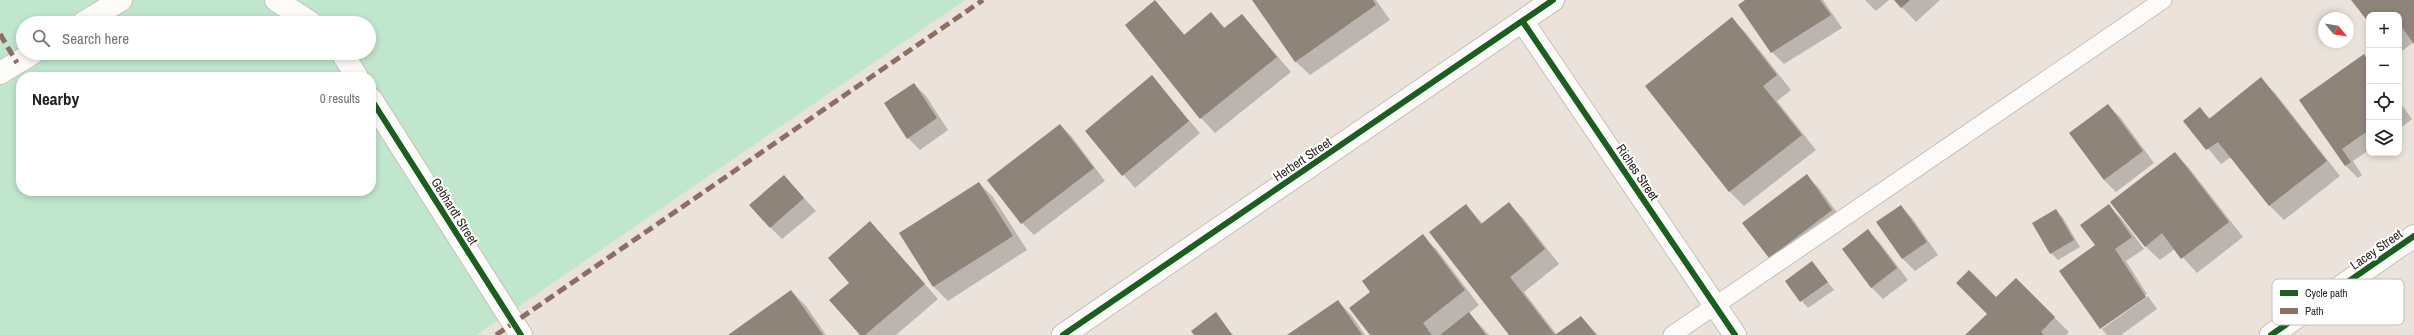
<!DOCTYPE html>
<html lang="en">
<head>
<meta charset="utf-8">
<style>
  body { margin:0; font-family:"Archivo Narrow",sans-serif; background:#f2f2f2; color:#202124 }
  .controls { position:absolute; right:12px; top:12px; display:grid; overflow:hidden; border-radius:8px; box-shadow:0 2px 6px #0003 }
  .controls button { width:36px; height:36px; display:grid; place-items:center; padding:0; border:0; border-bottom:1px solid #e0e0e0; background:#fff; color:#202124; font:20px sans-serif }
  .compass { position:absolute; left:2318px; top:12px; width:36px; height:36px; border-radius:50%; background:#fff; box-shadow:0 2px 6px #0003; rotate:120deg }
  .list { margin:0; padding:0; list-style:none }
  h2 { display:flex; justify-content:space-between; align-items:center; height:52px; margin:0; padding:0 16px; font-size:17px }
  h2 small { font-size:13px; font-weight:400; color:#757577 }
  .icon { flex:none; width:22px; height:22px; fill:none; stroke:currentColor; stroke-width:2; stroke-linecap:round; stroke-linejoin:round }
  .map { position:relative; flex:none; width:2414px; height:335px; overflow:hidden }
  .search { position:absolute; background:#fff; box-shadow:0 2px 6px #0003; left:16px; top:16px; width:360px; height:44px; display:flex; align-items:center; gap:10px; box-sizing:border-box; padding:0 14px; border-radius:22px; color:#757577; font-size:15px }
  .panel { position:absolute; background:#fff; box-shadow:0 2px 6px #0003; left:16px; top:72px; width:360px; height:124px; border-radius:16px }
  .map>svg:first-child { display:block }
  .green { fill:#c0e6ce; fill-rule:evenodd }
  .shadow { fill:#0003 }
  .building { fill:#8f8479 }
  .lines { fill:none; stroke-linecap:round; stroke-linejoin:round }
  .lane-casing { stroke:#c7c1ba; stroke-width:19 }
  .street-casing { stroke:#c7c1ba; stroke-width:24 }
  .lane { stroke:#fcfbfa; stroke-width:17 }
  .street { stroke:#fcfbfa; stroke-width:22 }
  .quiet { stroke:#8d6e63; stroke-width:5; stroke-dasharray:10 5; stroke-linecap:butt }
  .cycleway-casing { stroke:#fff; stroke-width:8 }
  .cycleway { stroke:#1b5e20; stroke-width:6 }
  .labels { text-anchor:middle; stroke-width:4; stroke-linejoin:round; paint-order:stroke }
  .street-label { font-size:13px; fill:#2c2722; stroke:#fff }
  .key { fill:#fff; stroke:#c0bebd; stroke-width:1 }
  .key-label { font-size:11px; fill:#2c2722 }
</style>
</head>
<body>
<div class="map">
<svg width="2414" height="335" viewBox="0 0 2414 335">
  <rect width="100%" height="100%" fill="#ebe3db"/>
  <path class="green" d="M 0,0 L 965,0 L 477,335 L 0,335 ZM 23,23 L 369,23 L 369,53 L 23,53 ZM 21,77 L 371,77 L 371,191 L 21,191 Z"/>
  <path class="shadow" d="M 1253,0 L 1376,0 L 1390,20 L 1310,75 L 1295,61 Z
    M 1747,0 L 1823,0 L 1842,28 L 1784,64 L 1772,52 Z
    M 1865,0 L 1889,0 L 1876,11 Z
    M 1895,0 L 1940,0 L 1916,22 Z
    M 2353,0 L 2414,0 L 2414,42 L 2399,53 L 2399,15 L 2369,15 L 2369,22 Z
    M 1155,1 L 1185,35 L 1211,14 L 1226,29 L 1242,15 L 1291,72 L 1215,133 L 1201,118 Z
    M 1732,19 L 1746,33 L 1791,90 L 1777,101 L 1816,150 L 1744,206 L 1730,192 L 1647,86 Z
    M 2364,55 L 2369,61 L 2369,150 L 2353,161 L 2362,175 L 2358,178 L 2346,166 L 2300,100 Z
    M 1152,77 L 1200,133 L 1135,188 L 1086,131 Z
    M 2261,79 L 2275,93 L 2340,176 L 2284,220 L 2270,206 L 2231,157 L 2221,164 L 2185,121 L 2200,109 L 2211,119 Z
    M 914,84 L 926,96 L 948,130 L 920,150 L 908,138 Z
    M 2399,101 L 2412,119 L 2399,129 Z
    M 2108,105 L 2120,117 L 2154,163 L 2116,192 L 2104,180 L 2070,133 Z
    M 1060,125 L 1072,137 L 1105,181 L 1034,235 L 1022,223 Z
    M 2175,153 L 2189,168 L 2243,237 L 2197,273 L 2175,249 L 2160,260 L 2145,246 Z
    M 784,176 L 816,211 L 782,239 L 770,227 Z
    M 1807,176 L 1819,188 L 1844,222 L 1781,269 L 1769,257 Z
    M 979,183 L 993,197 L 1027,250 L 948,301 L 934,287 L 900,234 Z
    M 1509,204 L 1523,218 L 1559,264 L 1524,292 L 1557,335 L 1581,317 L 1598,335 L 1511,335 L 1466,205 L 1483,224 Z
    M 1900,206 L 1912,218 L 1938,255 L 1915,271 L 1903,259 L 1877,222 Z
    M 2109,206 L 2121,218 L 2144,249 L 2126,261 L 2147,294 L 2102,327 L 2102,329 L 2060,272 L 2096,246 Z
    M 2056,210 L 2063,218 L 2080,247 L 2058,260 L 2051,253 L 2034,224 Z
    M 870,222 L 938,299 L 896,335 L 861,335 L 851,283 Z
    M 1868,231 L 1880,243 L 1908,280 L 1883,299 L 1871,287 Z
    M 1422,236 L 1437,250 L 1479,305 L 1469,313 L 1489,335 L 1371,335 Z
    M 1812,262 L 1834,290 L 1808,308 L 1786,282 Z
    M 2016,279 L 2069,332 L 2066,335 L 1967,335 L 1988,314 L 1996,299 Z
    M 791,291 L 806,306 L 826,335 L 730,335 Z
    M 2148,296 L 2157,309 L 2121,335 L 2107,335 L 2102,329 Z
    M 1338,301 L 1352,316 L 1365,335 L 1288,335 Z
    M 1216,314 L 1233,335 L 1195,335 Z"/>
  <path class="building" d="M 1155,0 L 1184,35 L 1211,12 L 1224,28 L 1242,14 L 1277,57 L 1200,119 L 1125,25 Z
    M 1252,0 L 1373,0 L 1376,5 L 1295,62 Z
    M 1745,0 L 1820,0 L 1831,15 L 1771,53 L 1738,5 Z
    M 1894,0 L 1910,0 L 1901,8 Z
    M 2351,0 L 2414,0 L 2414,44 L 2401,26 L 2399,27 L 2399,15 L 2369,15 L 2369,23 Z
    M 1732,17 L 1777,75 L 1763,86 L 1802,135 L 1729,192 L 1645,86 Z
    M 2364,54 L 2369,62 L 2369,130 L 2342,149 L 2351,162 L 2345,166 L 2299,100 Z
    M 1152,75 L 1189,121 L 1122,176 L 1085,131 Z
    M 2261,77 L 2327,161 L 2269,206 L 2218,142 L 2206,150 L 2183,121 L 2200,107 L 2209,119 Z
    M 914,83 L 937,118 L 907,139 L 884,103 Z
    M 2108,104 L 2143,151 L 2104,180 L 2069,133 Z
    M 1060,124 L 1094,168 L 1021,224 L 987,180 Z
    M 2175,152 L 2229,222 L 2181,259 L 2162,233 L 2145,247 L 2110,202 Z
    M 1807,174 L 1832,210 L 1769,258 L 1742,223 Z
    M 784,175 L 804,198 L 770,228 L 749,205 Z
    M 979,182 L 1013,236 L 933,287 L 899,233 Z
    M 1509,202 L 1545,249 L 1510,277 L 1555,335 L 1509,335 L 1429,232 L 1466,204 L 1481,224 Z
    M 2109,204 L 2132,237 L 2115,249 L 2146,297 L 2100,329 L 2059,271 L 2095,245 L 2080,225 Z
    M 1901,205 L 1927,242 L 1902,259 L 1876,222 Z
    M 2056,209 L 2074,240 L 2050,254 L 2032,223 Z
    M 870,221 L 925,284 L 865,335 L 860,335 L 829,300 L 849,283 L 828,258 Z
    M 1868,229 L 1897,268 L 1871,288 L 1842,249 Z
    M 1423,234 L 1465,290 L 1423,323 L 1432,335 L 1370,335 L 1349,308 L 1370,292 L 1362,281 Z
    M 1812,261 L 1828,282 L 1800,302 L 1785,281 Z
    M 1969,270 L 1996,297 L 2016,278 L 2055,317 L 2041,332 L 2044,335 L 1965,335 L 1987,314 L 1956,283 Z
    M 791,290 L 823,335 L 728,335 Z
    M 1338,300 L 1362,335 L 1287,335 Z
    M 1216,312 L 1232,335 L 1194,335 L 1191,331 Z
    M 1469,312 L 1486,335 L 1440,335 Z
    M 1581,316 L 1596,335 L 1555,335 Z"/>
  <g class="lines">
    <defs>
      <path id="lane" d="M 1672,335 L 2163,0"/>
      <path id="street" d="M 276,0 L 311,23
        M 1523,22 L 1735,335
        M 83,23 L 121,0
        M 342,53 L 357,77
        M 0,73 L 33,53
        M 371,99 L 521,335
        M 1063,335 L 1553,0
        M 2271,335 L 2414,236"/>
    </defs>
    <use href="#lane" class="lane-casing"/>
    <use href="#street" class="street-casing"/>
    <use href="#lane" class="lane"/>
    <use href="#street" class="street"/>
    <path class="quiet" d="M 0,34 L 17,63
      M 496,335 L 983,0"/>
    <defs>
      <path id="cycleway" d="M 1523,22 L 1735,335
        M 371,99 L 521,335
        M 1063,335 L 1553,0
        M 2271,335 L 2414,236"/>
    </defs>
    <use href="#cycleway" class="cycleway-casing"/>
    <use href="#cycleway" class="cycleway"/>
  </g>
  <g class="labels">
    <g class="street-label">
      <text transform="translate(1302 159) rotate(-34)" y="5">Herbert Street</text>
      <text transform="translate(1638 172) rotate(56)" y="5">Riches Street</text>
      <text transform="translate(455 211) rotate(58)" y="5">Gebhardt Street</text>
      <text transform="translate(2376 249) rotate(-35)" y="5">Lacey Street</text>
    </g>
  </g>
  <rect x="2272" y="279" width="132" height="46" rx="6" class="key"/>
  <rect x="2280" y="290" width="18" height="6" fill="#1b5e20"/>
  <rect x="2280" y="308" width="18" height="6" fill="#8d6e63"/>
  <g class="key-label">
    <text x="2305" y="297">Cycle path</text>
    <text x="2305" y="315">Path</text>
  </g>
</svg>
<div class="controls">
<button>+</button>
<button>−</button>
<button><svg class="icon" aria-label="locate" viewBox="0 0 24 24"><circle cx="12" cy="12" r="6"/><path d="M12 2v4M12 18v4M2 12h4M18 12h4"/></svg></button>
<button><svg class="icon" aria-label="layers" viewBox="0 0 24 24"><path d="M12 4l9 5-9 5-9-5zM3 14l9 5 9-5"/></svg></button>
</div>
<svg class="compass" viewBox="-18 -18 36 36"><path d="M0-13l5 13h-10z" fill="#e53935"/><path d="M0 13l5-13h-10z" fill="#757577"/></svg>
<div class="search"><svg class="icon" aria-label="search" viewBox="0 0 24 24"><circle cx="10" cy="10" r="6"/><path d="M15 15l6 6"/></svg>Search here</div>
<section class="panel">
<h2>Nearby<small>0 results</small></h2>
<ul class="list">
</ul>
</section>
</div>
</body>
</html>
